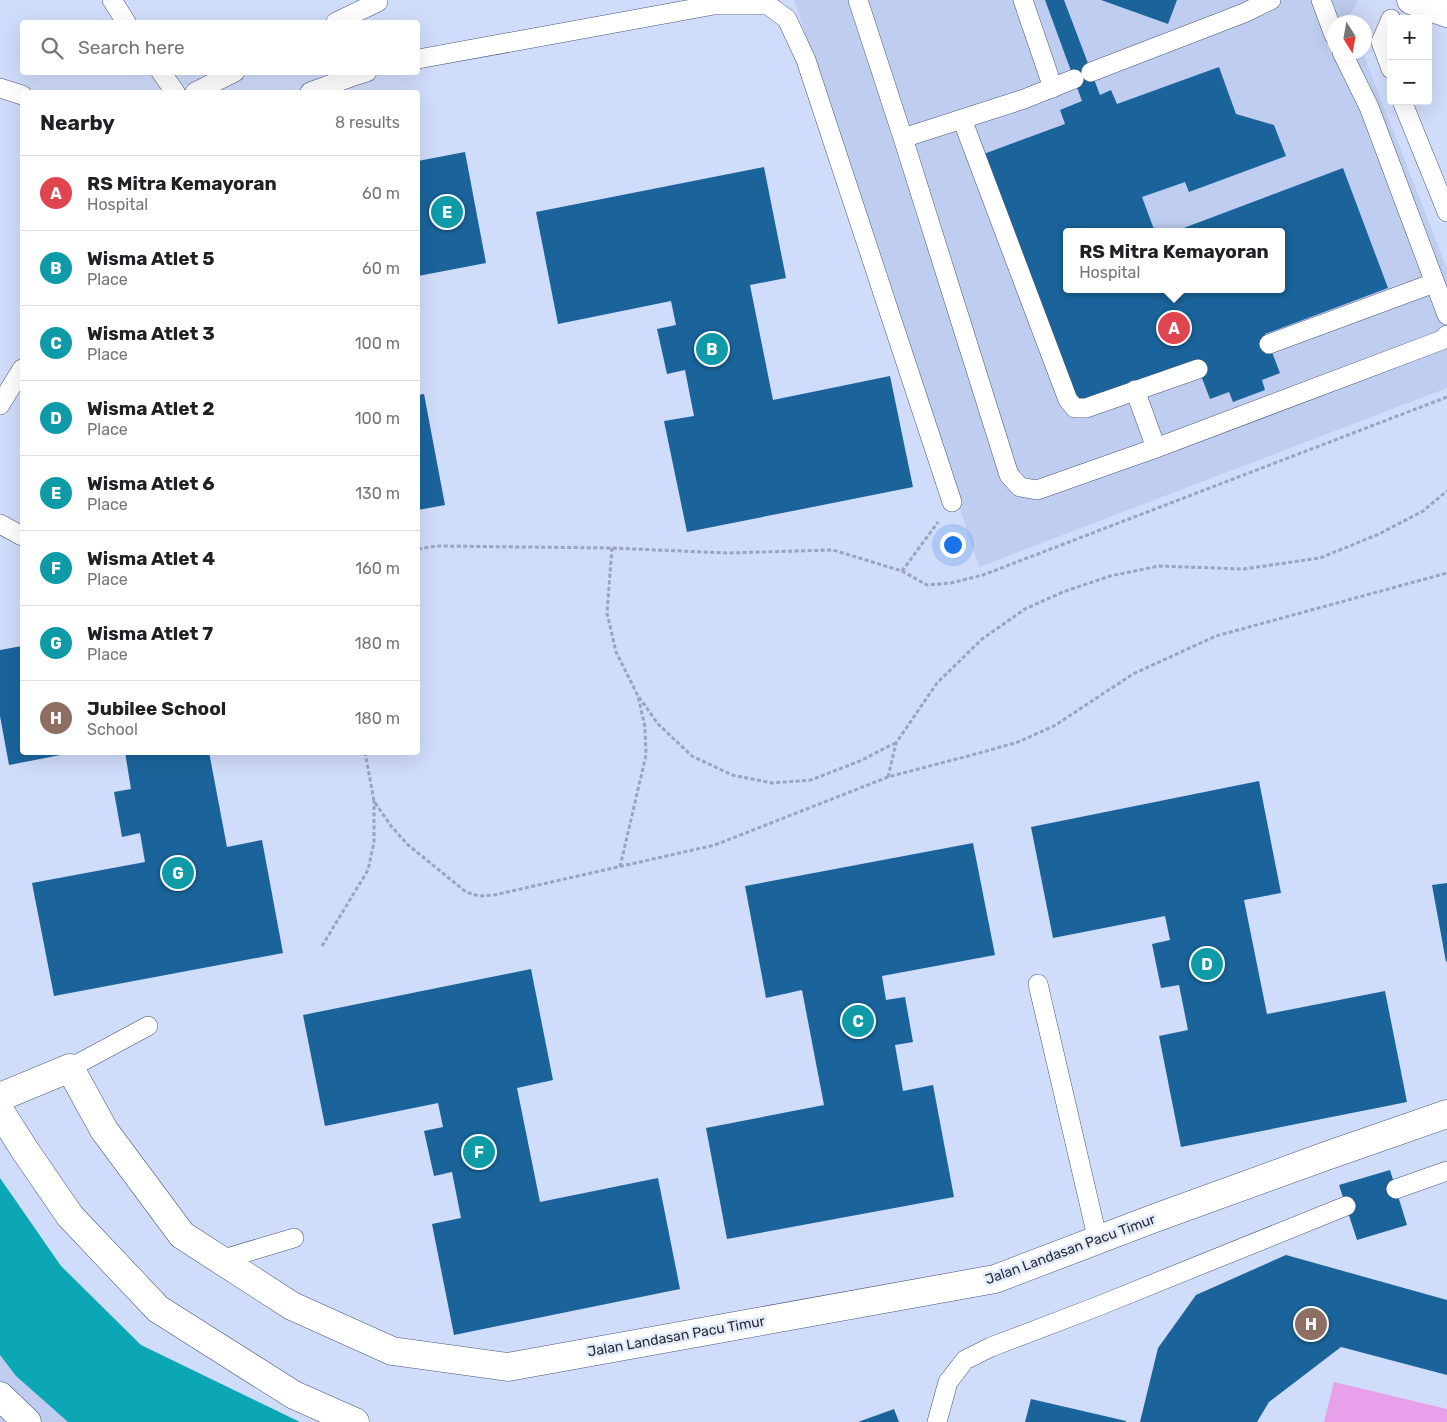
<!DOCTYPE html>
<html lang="en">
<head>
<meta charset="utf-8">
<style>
  body { margin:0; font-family:Rubik,sans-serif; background:#f2f2f2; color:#202124 }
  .controls { position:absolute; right:15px; top:15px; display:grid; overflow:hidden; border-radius:5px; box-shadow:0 5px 20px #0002 }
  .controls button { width:45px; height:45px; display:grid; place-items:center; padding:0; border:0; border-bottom:1px solid #e0e0e0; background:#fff; color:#202124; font:25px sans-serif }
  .compass { position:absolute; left:1327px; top:15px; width:45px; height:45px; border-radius:50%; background:#fff; box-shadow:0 5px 20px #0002; rotate:169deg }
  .you { position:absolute; left:952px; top:544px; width:18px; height:18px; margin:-12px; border:4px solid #fff; border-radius:50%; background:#1a73e8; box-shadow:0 0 0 8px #1a73e833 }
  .badge { display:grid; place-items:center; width:32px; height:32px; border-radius:50%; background:#0f766e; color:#fff; font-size:16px; font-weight:700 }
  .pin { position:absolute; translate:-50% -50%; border:2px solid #fff; box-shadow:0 1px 5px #0006 }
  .popup { position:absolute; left:1063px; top:228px; width:222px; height:65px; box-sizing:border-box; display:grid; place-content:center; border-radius:5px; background:#fff; filter:drop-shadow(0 1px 4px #0005); font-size:16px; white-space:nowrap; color:#757577 }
  .popup b { font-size:19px; color:#202124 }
  .popup::after { content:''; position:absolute; left:50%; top:100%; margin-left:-10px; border:10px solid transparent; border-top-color:#fff }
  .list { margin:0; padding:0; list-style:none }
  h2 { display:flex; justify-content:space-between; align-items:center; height:65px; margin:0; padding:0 20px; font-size:21px }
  h2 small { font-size:16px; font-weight:400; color:#757577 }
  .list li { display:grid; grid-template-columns:32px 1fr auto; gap:15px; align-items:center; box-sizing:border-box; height:75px; padding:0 20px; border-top:1px solid #e0e0e0 }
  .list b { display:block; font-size:19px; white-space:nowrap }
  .list p { margin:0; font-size:16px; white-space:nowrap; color:#757577 }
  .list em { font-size:16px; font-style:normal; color:#757577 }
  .icon { flex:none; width:28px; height:28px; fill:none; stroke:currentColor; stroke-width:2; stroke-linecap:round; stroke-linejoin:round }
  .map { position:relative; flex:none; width:1447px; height:1422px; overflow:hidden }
  .search { position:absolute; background:#fff; box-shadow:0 5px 20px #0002; left:20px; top:20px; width:400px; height:55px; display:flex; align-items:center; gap:12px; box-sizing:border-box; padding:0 18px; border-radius:5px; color:#757577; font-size:19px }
  .panel { position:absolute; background:#fff; box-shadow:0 5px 20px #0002; left:20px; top:90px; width:400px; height:665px; border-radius:5px }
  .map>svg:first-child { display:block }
  .built { fill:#bfcef0; fill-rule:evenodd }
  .green { fill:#e9a0ea }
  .water { fill:#0ba7b5 }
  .building { fill:#1a649b }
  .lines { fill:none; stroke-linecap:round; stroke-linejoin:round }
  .lane-casing { stroke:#485675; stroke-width:20 }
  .street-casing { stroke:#485675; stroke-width:29 }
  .secondary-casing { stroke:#485675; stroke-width:29 }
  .path { stroke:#99a4bd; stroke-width:3; stroke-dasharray:4 2.5; stroke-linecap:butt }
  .lane { stroke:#fff; stroke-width:19 }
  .street { stroke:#fff; stroke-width:28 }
  .secondary { stroke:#fff; stroke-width:28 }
  .labels { text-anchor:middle; stroke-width:5; stroke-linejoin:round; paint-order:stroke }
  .street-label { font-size:14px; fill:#262c3a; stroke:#e3eaf9 }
</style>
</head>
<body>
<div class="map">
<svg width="1447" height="1422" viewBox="0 0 1447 1422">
  <rect width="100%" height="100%" fill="#cfdcfa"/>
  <path class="built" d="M 794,0 L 1358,0 L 1349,16 L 1352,22 L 1334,22 L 1334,52 L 1363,53 L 1447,269 L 1447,388 L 979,567 ZM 1066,232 L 1282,232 L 1282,289 L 1066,289 Z
    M 0,1355 L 16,1376 L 68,1422 L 0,1422 Z"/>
  <path class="green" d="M 1334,1382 L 1447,1409 L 1447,1422 L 1324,1422 Z"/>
  <path class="water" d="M 0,1178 L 61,1266 L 141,1345 L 300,1422 L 68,1422 L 16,1376 L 0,1355 Z"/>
  <path class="building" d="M 1045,0 L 1064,0 L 1100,95 L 1111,90 L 1117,104 L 1219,67 L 1236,114 L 1274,125 L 1286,156 L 1189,192 L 1185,182 L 1142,197 L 1155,232 L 1066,232 L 1066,289 L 1282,289 L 1282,232 L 1173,232 L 1343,168 L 1388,288 L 1265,334 L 1280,373 L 1262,380 L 1265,390 L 1233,402 L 1229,392 L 1210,399 L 1195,360 L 1075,405 L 981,155 L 1065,124 L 1060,110 L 1082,101 Z
    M 1101,0 L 1177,0 L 1168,24 Z
    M 465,152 L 486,263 L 418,276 L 418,161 Z
    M 764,167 L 786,278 L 750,285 L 773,400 L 890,376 L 913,487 L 687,532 L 664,421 L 694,416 L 685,370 L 667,374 L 657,329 L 676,325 L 671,301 L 558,324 L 536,212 Z
    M 424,394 L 445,505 L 418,510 L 418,395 Z
    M 22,646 L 22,752 L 71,753 L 9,765 L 0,716 L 0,650 Z
    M 125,752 L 209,752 L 227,847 L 262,840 L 283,953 L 54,996 L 32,883 L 145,862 L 140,833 L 122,837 L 114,792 L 131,789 Z
    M 1259,781 L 1281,893 L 1244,900 L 1267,1014 L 1385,991 L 1407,1102 L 1181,1147 L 1159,1036 L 1188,1030 L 1179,985 L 1161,988 L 1152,944 L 1170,940 L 1165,916 L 1053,938 L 1031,827 Z
    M 973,843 L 995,955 L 882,976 L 886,1000 L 905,997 L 913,1042 L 895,1045 L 903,1091 L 933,1085 L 954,1197 L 727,1239 L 706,1128 L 824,1105 L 802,990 L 766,998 L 745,886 Z
    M 1447,883 L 1447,961 L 1446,962 L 1432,885 Z
    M 531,969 L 553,1080 L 517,1088 L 540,1202 L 658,1178 L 680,1289 L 454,1335 L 432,1224 L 461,1218 L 452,1172 L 434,1176 L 424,1131 L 443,1127 L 438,1103 L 325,1126 L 303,1015 Z
    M 1390,1170 L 1407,1225 L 1357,1240 L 1339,1185 Z
    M 1286,1255 L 1447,1300 L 1447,1375 L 1341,1347 L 1269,1402 L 1257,1422 L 1140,1422 L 1158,1348 L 1196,1295 Z
    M 1031,1399 L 1126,1421 L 1126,1422 L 1025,1422 Z
    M 894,1409 L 899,1422 L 858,1422 Z"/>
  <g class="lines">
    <defs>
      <path id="lane" d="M 112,0 L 126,22
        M 858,0 L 903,138 L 1009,475 L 1020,487 L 1037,490 L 1156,448 L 1442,340 L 1447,335
        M 1023,0 L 1053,88
        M 1321,0 L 1334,35
        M 1391,19 L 1381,42 L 1391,69
        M 336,22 L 378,2
        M 1342,52 L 1369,107 L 1447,315
        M 418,59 L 714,5 L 768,5 L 787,19 L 806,60 L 952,502
        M 161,72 L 175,92
        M 1091,72 L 1244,13 L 1271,0
        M 0,88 L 22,95
        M 195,92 L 235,72
        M 310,92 L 351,77 L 367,72
        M 1402,101 L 1447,212
        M 962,119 L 1068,400 L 1075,408 L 1086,408 L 1198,369
        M 903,138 L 1024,99 L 1074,79
        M 1269,344 L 1434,283
        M 1135,390 L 1156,448
        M 0,405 L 22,369
        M 0,524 L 22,536
        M 1038,984 L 1098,1241
        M 70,1068 L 148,1026
        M 1396,1189 L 1447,1171
        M 220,1260 L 294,1238
        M 937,1422 L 948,1382 L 965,1360 L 991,1347 L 1096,1307 L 1346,1206"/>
      <path id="street" d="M 0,1097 L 70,1068 L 104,1130 L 182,1235 L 292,1306 L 392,1351 L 508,1367 L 995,1279 L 1155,1218 L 1326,1156 L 1447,1114"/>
      <path id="secondary" d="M 1411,0 L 1447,13
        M 0,1111 L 24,1149 L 70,1216 L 158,1309 L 294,1395 L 355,1422
        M 0,1396 L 27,1422"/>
    </defs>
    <use href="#lane" class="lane-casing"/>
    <use href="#street" class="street-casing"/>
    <use href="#secondary" class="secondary-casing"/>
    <path class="path" d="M 612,548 L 607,613 L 616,652 L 638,696 L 645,727 L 646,755 L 620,867
      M 418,549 L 437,546 L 612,548 L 727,553 L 833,550 L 902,571 L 938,522
      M 902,571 L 927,585 L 951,583 L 983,575 L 1447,397
      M 639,697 L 658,724 L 692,756 L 732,775 L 772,783 L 811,780 L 860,761 L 895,743
      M 365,752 L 374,801 L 391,826 L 407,844 L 466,892 L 479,896 L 494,895 L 715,845 L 888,777 L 983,752 L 1018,742 L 1054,726 L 1133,674 L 1216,636 L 1447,573
      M 888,777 L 896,743 L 937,683 L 982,639 L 1025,609 L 1063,592 L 1110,576 L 1159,566 L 1243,569 L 1320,558 L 1379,534 L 1423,511 L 1447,491
      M 322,946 L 368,870 L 374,842 L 374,801"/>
    <use href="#lane" class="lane"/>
    <use href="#street" class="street"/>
    <use href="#secondary" class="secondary"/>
  </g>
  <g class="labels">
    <g class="street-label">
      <text transform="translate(1070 1249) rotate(-20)" y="5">Jalan Landasan Pacu Timur</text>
      <text transform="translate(676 1336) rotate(-10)" y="5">Jalan Landasan Pacu Timur</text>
    </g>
  </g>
</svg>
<div class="controls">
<button>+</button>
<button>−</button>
</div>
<svg class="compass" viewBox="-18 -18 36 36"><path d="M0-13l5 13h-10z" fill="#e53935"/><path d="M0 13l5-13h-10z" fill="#757577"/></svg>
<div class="you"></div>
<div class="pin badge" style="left:1174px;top:328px;background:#e0444e">A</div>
<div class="popup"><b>RS Mitra Kemayoran</b>Hospital</div>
<div class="pin badge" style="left:712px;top:349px;background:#0f9aa8">B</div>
<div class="pin badge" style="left:858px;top:1021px;background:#0f9aa8">C</div>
<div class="pin badge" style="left:1207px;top:964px;background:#0f9aa8">D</div>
<div class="pin badge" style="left:447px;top:212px;background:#0f9aa8">E</div>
<div class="pin badge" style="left:479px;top:1152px;background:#0f9aa8">F</div>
<div class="pin badge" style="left:178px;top:873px;background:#0f9aa8">G</div>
<div class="pin badge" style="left:1311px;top:1324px;background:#8d6e63">H</div>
<div class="search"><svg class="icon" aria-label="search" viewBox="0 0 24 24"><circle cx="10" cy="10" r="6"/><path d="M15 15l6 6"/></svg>Search here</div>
<section class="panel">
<h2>Nearby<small>8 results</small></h2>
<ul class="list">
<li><span class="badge" style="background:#e0444e">A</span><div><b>RS Mitra Kemayoran</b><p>Hospital</p></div><em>60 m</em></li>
<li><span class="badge" style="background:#0f9aa8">B</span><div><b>Wisma Atlet 5</b><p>Place</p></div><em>60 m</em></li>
<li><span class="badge" style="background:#0f9aa8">C</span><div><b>Wisma Atlet 3</b><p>Place</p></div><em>100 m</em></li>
<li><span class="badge" style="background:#0f9aa8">D</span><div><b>Wisma Atlet 2</b><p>Place</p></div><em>100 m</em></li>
<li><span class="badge" style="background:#0f9aa8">E</span><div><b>Wisma Atlet 6</b><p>Place</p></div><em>130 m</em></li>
<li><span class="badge" style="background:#0f9aa8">F</span><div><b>Wisma Atlet 4</b><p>Place</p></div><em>160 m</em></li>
<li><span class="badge" style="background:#0f9aa8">G</span><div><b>Wisma Atlet 7</b><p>Place</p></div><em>180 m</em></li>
<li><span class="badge" style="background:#8d6e63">H</span><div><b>Jubilee School</b><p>School</p></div><em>180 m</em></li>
</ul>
</section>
</div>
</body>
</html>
